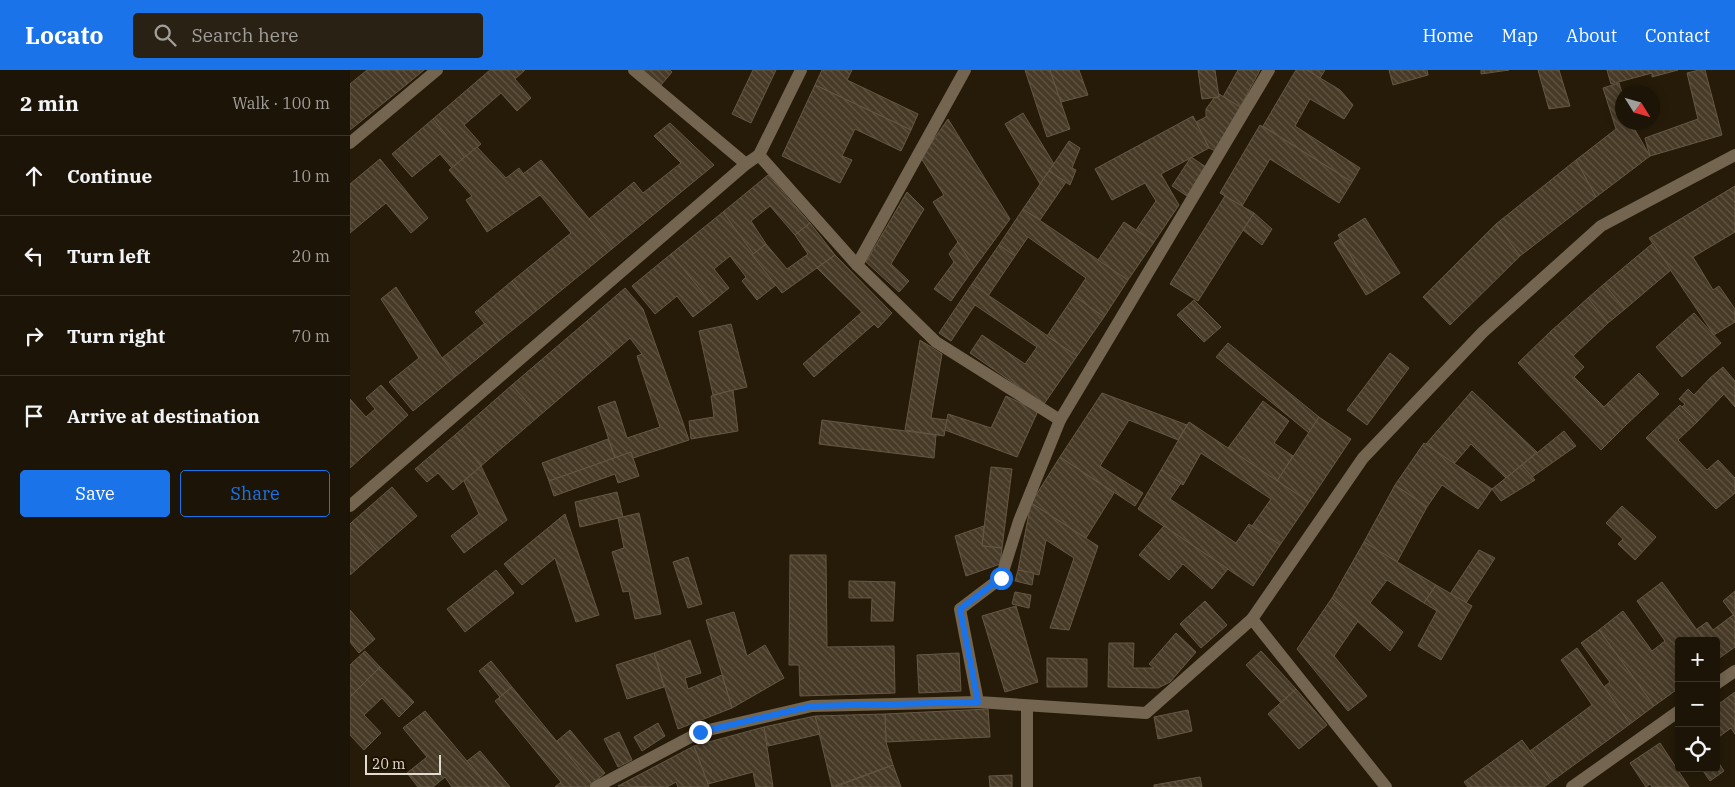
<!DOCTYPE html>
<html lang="en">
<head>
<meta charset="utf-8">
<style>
  body { margin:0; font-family:"IBM Plex Serif",serif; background:#292114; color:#f1f3f6 }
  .controls { position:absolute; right:15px; bottom:15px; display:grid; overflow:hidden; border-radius:5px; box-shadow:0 2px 12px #0003 }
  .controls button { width:45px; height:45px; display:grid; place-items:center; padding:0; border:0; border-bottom:1px solid #3a3328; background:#1c1406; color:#f1f3f6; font:25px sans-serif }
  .compass { position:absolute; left:1265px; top:15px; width:45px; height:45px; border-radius:50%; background:#1c1406; box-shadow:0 2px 12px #0003; rotate:127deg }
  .scale { position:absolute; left:15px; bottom:12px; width:76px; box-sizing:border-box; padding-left:5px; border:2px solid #e3dbd0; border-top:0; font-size:14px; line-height:18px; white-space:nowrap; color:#e3dbd0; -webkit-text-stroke:4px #1d1202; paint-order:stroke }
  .stop { position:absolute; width:15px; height:15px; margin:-11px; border:4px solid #1a73e8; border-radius:50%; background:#fff }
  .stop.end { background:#1a73e8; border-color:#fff; box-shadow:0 1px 5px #0008 }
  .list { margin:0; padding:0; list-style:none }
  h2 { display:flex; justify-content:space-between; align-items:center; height:65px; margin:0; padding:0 20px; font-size:21px }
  h2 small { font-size:16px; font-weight:400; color:#a09e9b }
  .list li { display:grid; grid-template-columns:32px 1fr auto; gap:15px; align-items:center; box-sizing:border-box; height:80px; padding:0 20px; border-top:1px solid #3a3328 }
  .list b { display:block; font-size:19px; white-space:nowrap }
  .list em { font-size:16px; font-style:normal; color:#a09e9b }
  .actions { display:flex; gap:10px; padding:15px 20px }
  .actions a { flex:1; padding:11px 0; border:1px solid #1a73e8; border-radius:5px; text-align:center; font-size:18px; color:#1a73e8 }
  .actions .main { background:#1a73e8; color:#fff }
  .icon { flex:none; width:28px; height:28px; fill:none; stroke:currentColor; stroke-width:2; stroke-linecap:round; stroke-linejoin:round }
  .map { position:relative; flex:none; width:1385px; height:717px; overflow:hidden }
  header { display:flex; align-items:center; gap:30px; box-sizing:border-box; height:70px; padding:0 25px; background:#1a73e8; color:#fff }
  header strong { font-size:24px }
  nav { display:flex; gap:28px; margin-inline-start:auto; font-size:18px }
  .search { width:350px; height:45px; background:#292114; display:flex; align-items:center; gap:12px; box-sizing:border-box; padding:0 18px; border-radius:5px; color:#a09e9b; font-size:19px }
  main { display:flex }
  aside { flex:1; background:#1c1406 }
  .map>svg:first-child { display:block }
  .building { fill:url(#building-back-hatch); stroke:#655844 }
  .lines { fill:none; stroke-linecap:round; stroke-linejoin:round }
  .minor { stroke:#736550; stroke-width:12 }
  .route { stroke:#1a73e8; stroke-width:6 }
</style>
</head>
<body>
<header>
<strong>Locato</strong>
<div class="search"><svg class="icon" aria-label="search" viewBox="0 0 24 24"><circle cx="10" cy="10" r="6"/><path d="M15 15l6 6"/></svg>Search here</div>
<nav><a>Home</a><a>Map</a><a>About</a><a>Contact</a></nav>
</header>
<main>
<aside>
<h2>2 min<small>Walk · 100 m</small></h2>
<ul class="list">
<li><svg class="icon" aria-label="ahead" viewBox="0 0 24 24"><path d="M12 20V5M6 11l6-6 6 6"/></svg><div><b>Continue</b></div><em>10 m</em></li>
<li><svg class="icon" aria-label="left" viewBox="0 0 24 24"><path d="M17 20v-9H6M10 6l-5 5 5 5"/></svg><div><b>Turn left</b></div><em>20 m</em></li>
<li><svg class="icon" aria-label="right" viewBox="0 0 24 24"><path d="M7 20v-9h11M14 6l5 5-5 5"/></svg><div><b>Turn right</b></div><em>70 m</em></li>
<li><svg class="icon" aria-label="arrive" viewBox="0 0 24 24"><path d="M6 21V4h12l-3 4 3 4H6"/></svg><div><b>Arrive at destination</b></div></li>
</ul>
<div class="actions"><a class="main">Save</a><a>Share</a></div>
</aside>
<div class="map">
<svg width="1385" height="717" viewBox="0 0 1385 717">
  <defs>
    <pattern id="building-back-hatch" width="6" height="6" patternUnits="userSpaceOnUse" patternTransform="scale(1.25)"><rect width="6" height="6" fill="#473a27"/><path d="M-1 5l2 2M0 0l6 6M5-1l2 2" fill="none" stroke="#615645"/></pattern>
  </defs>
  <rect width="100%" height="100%" fill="#261b08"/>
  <g class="building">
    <path d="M17,0H47L57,14L0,60V14Z"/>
    <path d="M47,0H74L57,14Z"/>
    <path d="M140,0H175L165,9L181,28L167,41L151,23L114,55L131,74L115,88L83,49Z"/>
    <path d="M292,0H320L322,2L311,15Z"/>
    <path d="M403,0H426L401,53L382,44Z"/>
    <path d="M472,0H502L497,10L568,44L561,60L465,15Z"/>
    <path d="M675,0H700L720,59L697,67Z"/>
    <path d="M700,0H729L738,25L711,32Z"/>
    <path d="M848,0H865L869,27L852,29Z"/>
    <path d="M888,0H910L890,37L873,27Z"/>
    <path d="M946,0H957L990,20L1003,35L994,49L960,29L945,56L1010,98L1002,112L913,56Z"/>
    <path d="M957,0H975L970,8Z"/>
    <path d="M1039,0H1077L1078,5L1043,15Z"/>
    <path d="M1131,0H1159L1131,4Z"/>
    <path d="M1188,0H1209L1220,36L1199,39Z"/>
    <path d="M1257,0H1328L1302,7V3L1261,14Z"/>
    <path d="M1349,0H1355L1372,65L1300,86L1295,68L1348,49L1337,3Z"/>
    <path d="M1269,13L1272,23V52H1282L1285,60L1300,86L1246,127L1226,90L1266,59L1253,18Z"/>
    <path d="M465,15L561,60L551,81L505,59L492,86L502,90L490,113L432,86Z"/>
    <path d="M869,24L890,37L865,81L859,78L846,52L856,47V39L864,28L869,27Z"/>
    <path d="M673,43L704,94L690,114L655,54Z"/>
    <path d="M843,46L859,78L811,104L829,135L804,172L786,160L806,131L795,113L762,130L745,99Z"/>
    <path d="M83,49L115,88L102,98L90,84L62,107L42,84Z"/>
    <path d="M598,49L660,149L624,198L583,132L594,125L571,88Z"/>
    <path d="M320,53L364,95L263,178L239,149L284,112L293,123L331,93L304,66Z"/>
    <path d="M910,55L1002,112L989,133L920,89L892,136L870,123Z"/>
    <path d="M719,71L730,78L722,98L726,100L720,115L699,101Z"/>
    <path d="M127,77L156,108L169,98L190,125L137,162L116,130L122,126L99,100Z"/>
    <path d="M841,87L856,97L837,126L822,116Z"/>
    <path d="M30,89L78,148L61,163L36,133L0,163V114Z"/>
    <path d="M191,90L263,178L186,241L162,211L221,163L173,104Z"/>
    <path d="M1226,90L1246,127L1170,186L1146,154Z"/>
    <path d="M699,101L716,112L690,150L673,139Z"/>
    <path d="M418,105L460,153L445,165L420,136L401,151L416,174L402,185L373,142Z"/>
    <path d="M1385,116V162L1343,187L1363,220L1369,216L1385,239V252L1364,265L1299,168Z"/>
    <path d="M557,122L574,139L541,194L559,211L549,222L516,192Z"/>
    <path d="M875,126L904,143L848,231L820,214Z"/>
    <path d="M673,139L778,210L754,247L724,226L736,208L678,167L665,186L649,175Z"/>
    <path d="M373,142L426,215L407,230L392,211L396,207L380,186L364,199L379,218L361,233L321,184Z"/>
    <path d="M904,143L922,159L912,175L893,160Z"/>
    <path d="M1015,148L1050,203L1023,221L988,165Z"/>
    <path d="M774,152L804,172L778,210L748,190Z"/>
    <path d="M460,153L485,185L432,223L402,185L416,174L437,199L458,184L445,165Z"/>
    <path d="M1146,154L1170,186L1100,255L1073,227Z"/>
    <path d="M990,169L1023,221L1016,225L984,173Z"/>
    <path d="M608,172L624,198L601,231L584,219L604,192L599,184Z"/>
    <path d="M1303,173L1321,200L1275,239L1254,214Z"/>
    <path d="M649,175L665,186L638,226L622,214Z"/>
    <path d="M321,184L361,233L343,247L327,226L305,244L282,216Z"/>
    <path d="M485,185L542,243L528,258L467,198Z"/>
    <path d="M162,211L186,241L149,271L125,242Z"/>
    <path d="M622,214L727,286L694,334L620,283L632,265L675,294L687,277L625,235L601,271L589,263Z"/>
    <path d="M1254,214L1275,239L1258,253L1238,228Z"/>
    <path d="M46,217L92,288L106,306L63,341L39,312L69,288L31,229Z"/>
    <path d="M275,218L293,239L339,370L283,388L281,382L265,388L248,337L265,331L277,368L310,357L287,286L292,284L280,268L264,282L237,251Z"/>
    <path d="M724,226L754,247L727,286L697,266Z"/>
    <path d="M1238,228L1258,253L1223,286L1200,262Z"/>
    <path d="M844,230L871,257L854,272L827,245Z"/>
    <path d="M512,242L524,254L464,307L453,294Z"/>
    <path d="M1344,243L1371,273L1332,307L1306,277Z"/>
    <path d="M237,251L264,282L189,346L162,315Z"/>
    <path d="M135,253L149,271L106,306L92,288Z"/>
    <path d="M381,254L397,317L363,325L349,261Z"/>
    <path d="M1200,262L1234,297L1224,307L1254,337L1258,333L1277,354L1251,380L1168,293Z"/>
    <path d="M570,270L592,284L581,348L597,350L594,366L555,360Z"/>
    <path d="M878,273L969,347L959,363L866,287Z"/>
    <path d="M1040,283L1059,298L1017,355L997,340Z"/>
    <path d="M1373,297L1385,311V337L1360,308Z"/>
    <path d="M1289,303L1309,324L1277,354L1258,333Z"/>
    <path d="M1360,308L1374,324L1347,352L1332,337L1335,334L1329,329L1338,319L1344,325Z"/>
    <path d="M31,315L58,345L0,398V329L16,347L25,339L16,328Z"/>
    <path d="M162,315L189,346L131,396L105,365Z"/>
    <path d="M383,320L388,361L341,369L339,351L364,347L361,326Z"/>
    <path d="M1122,321L1187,382L1156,408L1121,374L1104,394L1076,374Z"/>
    <path d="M752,323L837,355L828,370L779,350L750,396L793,423L785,436L710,387Z"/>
    <path d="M656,326L688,341L667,387L595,360L598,344L641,358Z"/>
    <path d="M913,331L939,351L924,373L943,386L927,411L878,378Z"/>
    <path d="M1330,335L1347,352L1328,370L1357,400L1368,390L1385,408V423L1366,439L1296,368Z"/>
    <path d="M969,347L1001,369L959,432L927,411Z"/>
    <path d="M472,350L586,365L584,388L469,374Z"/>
    <path d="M839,352L959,432L930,475L902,456L921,429L851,383L833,415L811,400Z"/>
    <path d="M1214,361L1226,376L1182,407L1172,395Z"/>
    <path d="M105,365L131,396L103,420L88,403L77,412L65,399Z"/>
    <path d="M258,369L265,388L199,411L192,393Z"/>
    <path d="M1074,373L1142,419L1128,439L1092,415L1077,437L1045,415Z"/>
    <path d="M281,382L289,406L268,413L265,404L204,426L199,411Z"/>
    <path d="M710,387L764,423L736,468L681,433Z"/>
    <path d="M1172,395L1185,410L1151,431L1142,419Z"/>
    <path d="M131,396L157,450L114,483L101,466L129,444L114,411Z"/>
    <path d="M641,397L662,399L652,478L632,476Z"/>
    <path d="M811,400L831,413L820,429L886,473L899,454L930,475L903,516L788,439Z"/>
    <path d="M1045,415L1077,437L1047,492L1014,472Z"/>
    <path d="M42,417L67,446L27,481L2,452Z"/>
    <path d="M267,422L273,447L230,457L225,432Z"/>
    <path d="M681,433L748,476L719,560L700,558L724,488L696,470L689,505L668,500Z"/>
    <path d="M1272,436L1306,467L1285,490L1268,474L1273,469L1256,453Z"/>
    <path d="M289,443L311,544L285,549L279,521L273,522L262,482L274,478L268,448Z"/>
    <path d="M215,444L249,545L226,552L205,488L172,515L154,494Z"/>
    <path d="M2,452L27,481L0,505V454Z"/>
    <path d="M634,456L632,476L652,478L650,494L616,506L605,466Z"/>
    <path d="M814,456L878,499L862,519L833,494L819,510L789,485Z"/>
    <path d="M1014,472L1086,515L1074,533L1037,510L1020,533L1053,562L1040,581L982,528Z"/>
    <path d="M1129,480L1145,488L1116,533L1100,524Z"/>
    <path d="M440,485H476L477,577L544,576L545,623L450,626L449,595H439Z"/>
    <path d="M338,487L352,534L338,538L323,492Z"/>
    <path d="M146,500L164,523L115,562L97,539Z"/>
    <path d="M668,500L684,503L682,515L665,511Z"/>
    <path d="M499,511L545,512L543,551H521L522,528H499Z"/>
    <path d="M1312,512L1355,571H1329V618L1304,636L1249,560L1273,541L1302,581L1315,571L1287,531Z"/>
    <path d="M1086,515L1122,536L1091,590L1068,576L1087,541L1074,533Z"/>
    <path d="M1385,521V547L1373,531Z"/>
    <path d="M665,522L681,525L679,538L662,534Z"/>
    <path d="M982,528L1008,551L984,586L1017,626L998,641L947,579Z"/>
    <path d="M855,531L877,555L851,578L830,554Z"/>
    <path d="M666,536L688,612L655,622L632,546Z"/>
    <path d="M0,540L25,569L9,583L0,572Z"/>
    <path d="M384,542L397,586L415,575L434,608L382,638L356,550Z"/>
    <path d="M1383,545L1385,547V577L1368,589L1366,586V571H1355L1347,559L1357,552L1363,560Z"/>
    <path d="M1249,560L1304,636L1280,654L1254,617L1260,612L1231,573Z"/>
    <path d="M826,563L846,582L820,612L808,618L758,617L759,573H784L783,598H804L799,594Z"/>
    <path d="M340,570L351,603L335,608L338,619L372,605L382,638L328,659L304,583Z"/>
    <path d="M1227,578L1280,654L1202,711L1180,681L1242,635L1211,590Z"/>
    <path d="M15,581L30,597L0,627V595Z"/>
    <path d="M911,581L946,619L931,633L896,595Z"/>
    <path d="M304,583L314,617L277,629L266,595Z"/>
    <path d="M609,583L611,621L569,623L567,585Z"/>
    <path d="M697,588L737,589V617H697Z"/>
    <path d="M141,591L162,617L150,627L129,601Z"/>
    <path d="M30,597L64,632L49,647L32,628L14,645L31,663L14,680L0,665V627Z"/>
    <path d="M162,617L242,714L238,717H205L211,712L145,631Z"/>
    <path d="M946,619L977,655L949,679L918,644Z"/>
    <path d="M1385,622V664L1381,658L1366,669V636Z"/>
    <path d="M638,639L640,667L536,672L535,644Z"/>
    <path d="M838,640L842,661L808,669L804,647Z"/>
    <path d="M75,641L117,691L139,717H102L95,707L83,717H68L57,703L77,687L53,658Z"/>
    <path d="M535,644L536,672L543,695L482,717L465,646Z"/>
    <path d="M465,646L470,664L418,676L414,657Z"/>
    <path d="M308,653L315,666L292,681L284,667Z"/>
    <path d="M414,657L423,717H406L403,702L358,714L344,676Z"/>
    <path d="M220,660L255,703L242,714L207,671Z"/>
    <path d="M269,662L282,690L268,697L254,669Z"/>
    <path d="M1172,670L1202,711L1194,717H1118L1114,712Z"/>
    <path d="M1310,673L1339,717H1302L1300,714L1296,717L1280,693Z"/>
    <path d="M344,676L359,717H328L326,712L317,717L268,716Z"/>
    <path d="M130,681L160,717H139L117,691Z"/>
    <path d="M1366,689L1374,701L1360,711L1351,698H1366Z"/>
    <path d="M543,695L551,717H485Z"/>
    <path d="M662,705V717H640L639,706Z"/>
    <path d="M850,707L852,717H804V715Z"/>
  </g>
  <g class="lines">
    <g class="minor">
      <path d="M284,0L396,94"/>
      <path d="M0,73L87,0"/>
      <path d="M409,85L507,195L586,272L710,350"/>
      <path d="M507,195L615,0"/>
      <path d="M0,436L396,94L409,85L451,0"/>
      <path d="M902,549L1036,717"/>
      <path d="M1366,614L1385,601"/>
      <path d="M628,632L610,539L651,508L669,451L710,350L919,0"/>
      <path d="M246,717L350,662L462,636L628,632L796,643L902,549L1013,388L1133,262L1251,156L1385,85"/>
      <path d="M677,717V636"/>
      <path d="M1222,717L1329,641"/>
    </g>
  </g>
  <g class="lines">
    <path class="route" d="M350,662L462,636L628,632L610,539L651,508"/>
  </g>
</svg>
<div class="controls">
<button>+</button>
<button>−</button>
<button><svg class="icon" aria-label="locate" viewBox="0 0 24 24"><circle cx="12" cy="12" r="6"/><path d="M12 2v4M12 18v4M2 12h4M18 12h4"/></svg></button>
</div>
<svg class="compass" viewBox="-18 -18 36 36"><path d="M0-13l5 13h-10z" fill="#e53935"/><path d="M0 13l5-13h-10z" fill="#a09e9b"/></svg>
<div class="scale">20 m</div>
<div class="stop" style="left:651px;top:508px"></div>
<div class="stop end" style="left:350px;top:662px"></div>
</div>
</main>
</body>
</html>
